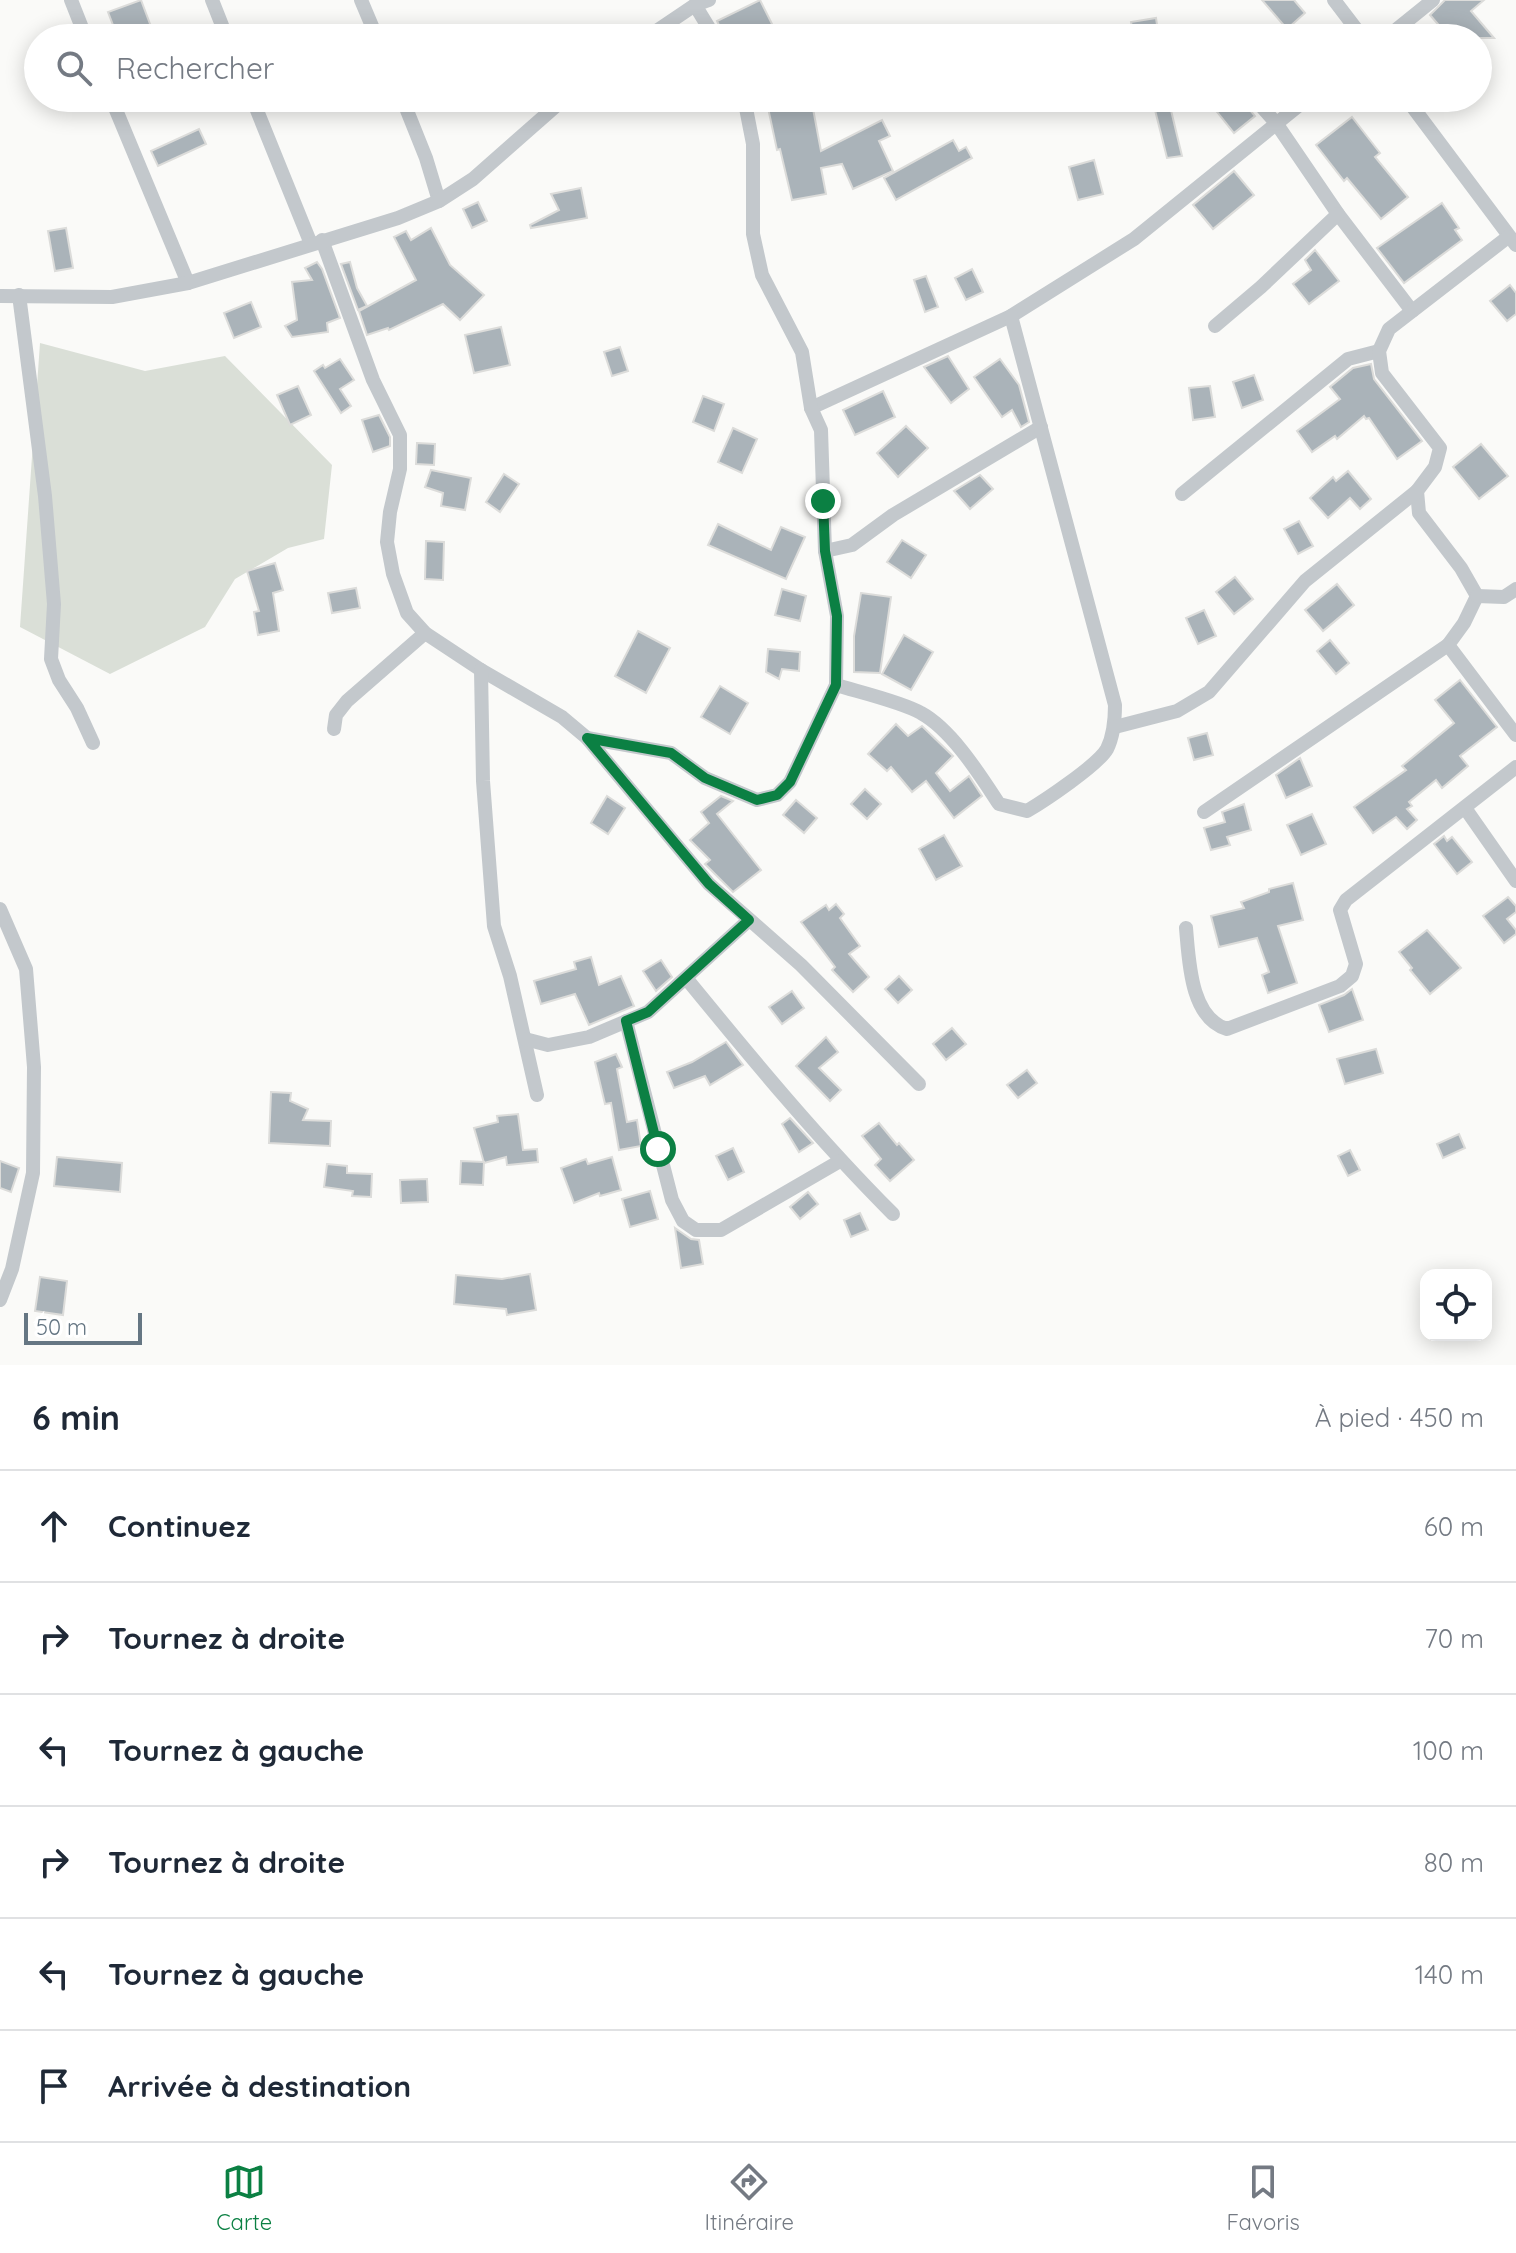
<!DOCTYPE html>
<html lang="fr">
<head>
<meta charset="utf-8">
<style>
  body { margin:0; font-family:Quicksand,sans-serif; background:#f2f2f3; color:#1f2937 }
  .controls { position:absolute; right:24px; bottom:24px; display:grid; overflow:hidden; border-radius:16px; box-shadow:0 4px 20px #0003 }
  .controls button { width:72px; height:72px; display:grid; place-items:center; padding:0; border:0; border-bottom:2px solid #e0e1e3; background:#fff; color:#1f2937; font:40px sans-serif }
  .scale { position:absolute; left:24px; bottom:20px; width:118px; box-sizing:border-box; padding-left:8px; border:4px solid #657683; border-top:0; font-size:22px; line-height:28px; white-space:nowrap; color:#657683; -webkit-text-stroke:6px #fff; paint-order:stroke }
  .stop { position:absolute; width:24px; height:24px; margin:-18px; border:6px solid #0b8043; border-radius:50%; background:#fff }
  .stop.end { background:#0b8043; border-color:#fff; box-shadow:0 2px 8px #0008 }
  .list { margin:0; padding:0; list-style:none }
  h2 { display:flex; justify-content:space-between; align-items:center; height:104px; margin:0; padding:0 32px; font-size:34px }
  h2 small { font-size:26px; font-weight:400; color:#747a83 }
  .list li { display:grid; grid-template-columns:52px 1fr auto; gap:24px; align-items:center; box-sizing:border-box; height:112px; padding:0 32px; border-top:2px solid #e0e1e3 }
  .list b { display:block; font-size:30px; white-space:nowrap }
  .list em { font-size:26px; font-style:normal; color:#747a83 }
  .icon { flex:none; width:44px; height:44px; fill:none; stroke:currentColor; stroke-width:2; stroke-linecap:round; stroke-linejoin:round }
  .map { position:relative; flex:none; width:1516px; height:1365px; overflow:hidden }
  .search { position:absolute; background:#fff; box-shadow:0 4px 20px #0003; left:24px; right:24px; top:24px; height:88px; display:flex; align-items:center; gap:20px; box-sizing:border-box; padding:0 28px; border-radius:44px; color:#747a83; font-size:30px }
  .sheet { height:776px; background:#fff }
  nav { display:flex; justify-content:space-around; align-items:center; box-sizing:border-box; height:112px; border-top:2px solid #e0e1e3; background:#fff; font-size:22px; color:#747a83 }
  nav a { display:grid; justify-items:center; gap:4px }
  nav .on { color:#0b8043 }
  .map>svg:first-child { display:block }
  .green { fill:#dadfd7 }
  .building { fill:#aab3b9; stroke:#dcdcda; stroke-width:2 }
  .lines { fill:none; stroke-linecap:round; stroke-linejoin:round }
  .street { stroke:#c3c8cc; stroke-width:14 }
  .route { stroke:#0b8043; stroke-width:10 }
</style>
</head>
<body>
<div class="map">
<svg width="1516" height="1365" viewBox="0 0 1516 1365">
  <rect width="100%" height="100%" fill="#fafaf8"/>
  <path class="green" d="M40,343L145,371L225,356L332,465L324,539L288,548L235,579L205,627L110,674L20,627Z"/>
  <g class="building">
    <path d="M141,0L153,32L136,38H118L108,12Z"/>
    <path d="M760,0L779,38H725L717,21Z"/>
    <path d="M1262,0H1294L1305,13L1287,29Z"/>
    <path d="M1445,0H1484L1471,11L1494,38H1450L1430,15Z"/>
    <path d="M1156,18L1159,38H1134L1131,22Z"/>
    <path d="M792,98H811L821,151L882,120L890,136L879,141L893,171L853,189L842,164L821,168L826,194L792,200L780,149L777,150L767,103Z"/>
    <path d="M1206,98H1240L1255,116L1234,133Z"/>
    <path d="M1170,106L1182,156L1167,158L1155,110Z"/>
    <path d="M1352,117L1380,153L1375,157L1408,197L1381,219L1347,178L1344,181L1316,145Z"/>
    <path d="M199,129L206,144L158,166L151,151Z"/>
    <path d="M953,140L959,151L966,147L972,158L896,200L884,178Z"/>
    <path d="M1094,160L1103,194L1078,200L1069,167Z"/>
    <path d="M1234,171L1254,195L1213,229L1193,205Z"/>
    <path d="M581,188L587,218L531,228L530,225L559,210L551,194Z"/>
    <path d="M478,202L487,221L472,228L463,209Z"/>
    <path d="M1442,203L1459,228L1455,230L1462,240L1404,283L1377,248Z"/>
    <path d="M66,228L73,268L55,271L48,231Z"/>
    <path d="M431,228L450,265L484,295L460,320L443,304L389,330L388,328L367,335L359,311L416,280L394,237L406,231L411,240Z"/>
    <path d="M1315,250L1339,281L1309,304L1293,284L1311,270L1305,260Z"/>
    <path d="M317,262L322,269L340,318L327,323L328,332L292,337L285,326L297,320L292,282L312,280L305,268Z"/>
    <path d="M350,262L357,288L367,306L358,310L341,264Z"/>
    <path d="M972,269L983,292L966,300L955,278Z"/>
    <path d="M926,276L938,307L925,312L914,280Z"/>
    <path d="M1510,285L1516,293V314L1507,321L1490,301Z"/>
    <path d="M251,302L261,327L234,338L224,313Z"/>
    <path d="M501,327L510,365L474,373L465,335Z"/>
    <path d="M620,347L628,371L612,376L604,352Z"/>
    <path d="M948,356L969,389L951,403L924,367Z"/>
    <path d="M340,359L354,380L340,389L351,406L341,413L314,371L323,365L325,368Z"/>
    <path d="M1000,359L1019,385L1029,422L1021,427L1012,410L1002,417L974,377Z"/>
    <path d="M1371,364L1374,379L1422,441L1397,459L1369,418L1366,419L1364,416L1337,439L1335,436L1312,452L1297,431L1340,399L1330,387L1353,368Z"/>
    <path d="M1254,375L1263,400L1242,408L1233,382Z"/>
    <path d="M298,386L311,415L290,425L277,395Z"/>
    <path d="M1210,386L1215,417L1193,420L1189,388Z"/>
    <path d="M883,391L895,417L855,435L843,410Z"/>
    <path d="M703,396L724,404L714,431L693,422Z"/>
    <path d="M379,415L390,437V446L373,452L362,420Z"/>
    <path d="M906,426L928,448L898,477L877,453Z"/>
    <path d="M733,428L757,439L742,473L718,462Z"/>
    <path d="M417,443L435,444L434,465L416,464Z"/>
    <path d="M1481,444L1508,476L1479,499L1453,467Z"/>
    <path d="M431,470L471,478L465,510L441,506L443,493L425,487Z"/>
    <path d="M1348,471L1371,499L1360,509L1350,498L1328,518L1310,498L1333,477L1336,481Z"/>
    <path d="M504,474L519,484L500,512L486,502Z"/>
    <path d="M980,475L993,489L970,509L954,491Z"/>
    <path d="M1299,521L1313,546L1298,554L1284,529Z"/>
    <path d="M718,524L771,550L781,527L805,537L786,579L708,545Z"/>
    <path d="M902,540L926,555L911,578L887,562Z"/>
    <path d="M426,541L444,542L443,580L425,579Z"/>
    <path d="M275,563L283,590L273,593L279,631L258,635L254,612L259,611L247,571Z"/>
    <path d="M1235,577L1253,599L1234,614L1216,592Z"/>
    <path d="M1337,584L1354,605L1323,631L1305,610Z"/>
    <path d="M356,588L360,608L332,613L328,593Z"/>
    <path d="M782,589L806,596L800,621L775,615Z"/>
    <path d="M861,593L891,597L880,673L854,672V636Z"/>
    <path d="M1204,610L1216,636L1198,644L1186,618Z"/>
    <path d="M638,631L670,648L646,693L615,676Z"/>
    <path d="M904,635L933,652L911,690L882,674Z"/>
    <path d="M1330,640L1349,663L1336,674L1317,651Z"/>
    <path d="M768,649L800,652L799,671L782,669L779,679L766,672Z"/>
    <path d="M1460,680L1497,727L1460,756L1468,766L1442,788L1436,780L1409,802L1412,806L1407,809L1417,820L1407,829L1396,817L1373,833L1354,807L1406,770L1402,766L1454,723L1435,700Z"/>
    <path d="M720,686L748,703L730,734L701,717Z"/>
    <path d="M896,724L908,736L922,726L953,756L936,773L950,791L969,776L982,796L954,818L926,781L912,792L891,767L887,771L868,754Z"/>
    <path d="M1207,733L1213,755L1194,760L1188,738Z"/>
    <path d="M1300,758L1312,786L1286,798L1276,775Z"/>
    <path d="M865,789L881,804L867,819L851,804Z"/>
    <path d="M607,796L625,808L608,834L591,823Z"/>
    <path d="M721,796L733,801L717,814L761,870L733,892L705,864L710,860L690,840L709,823L701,812Z"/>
    <path d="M796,800L817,818L804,833L783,815Z"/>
    <path d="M1244,804L1251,830L1227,837L1230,845L1211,850L1204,828L1225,822L1222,812Z"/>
    <path d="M1312,814L1326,844L1301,855L1287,825Z"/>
    <path d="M944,835L962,866L936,880L919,849Z"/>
    <path d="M1444,836L1447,841L1452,837L1472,862L1457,874L1434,844Z"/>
    <path d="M1293,883L1303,920L1278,926L1297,983L1268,993L1262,975L1269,972L1257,938L1219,947L1211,916L1244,908L1241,902L1269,892V889Z"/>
    <path d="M1508,897L1516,906V912L1507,919L1516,930V934L1504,943L1483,916Z"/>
    <path d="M836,904L844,914L840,918L860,946L849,954L869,977L853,992L832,970L835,967L801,922L826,905L829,910Z"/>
    <path d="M1427,930L1461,968L1430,994L1410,970L1412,968L1399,952Z"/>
    <path d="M591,957L599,985L621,976L634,1006L589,1025L575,994L541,1004L534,981L576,969L574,962Z"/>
    <path d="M661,960L672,977L656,991L643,971Z"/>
    <path d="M899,976L912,990L898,1003L885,989Z"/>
    <path d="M1352,989L1363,1020L1329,1032L1319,1005L1344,995Z"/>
    <path d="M792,991L804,1008L782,1024L769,1007Z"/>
    <path d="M952,1028L966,1044L946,1060L933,1044Z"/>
    <path d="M826,1037L838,1052L819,1068L841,1090L830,1101L796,1066Z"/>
    <path d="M726,1042L743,1065L710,1085L705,1076L674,1088L667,1072L692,1062Z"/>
    <path d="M1376,1049L1383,1073L1345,1084L1337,1059Z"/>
    <path d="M616,1054L622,1067L617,1069L627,1122L637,1120L641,1146L619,1150L611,1103L605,1104L595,1062Z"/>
    <path d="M1027,1070L1037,1083L1018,1098L1007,1085Z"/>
    <path d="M271,1092L291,1093L290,1101L308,1109L303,1120L331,1121L330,1146L269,1143Z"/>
    <path d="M518,1114L523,1150L537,1149L538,1162L507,1165L506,1157L484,1163L474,1128L498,1122L497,1116Z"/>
    <path d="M790,1118L813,1143L799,1152L782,1124Z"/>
    <path d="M879,1123L897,1145L899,1143L914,1160L890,1181L875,1165L881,1159L862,1136Z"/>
    <path d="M1459,1134L1465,1148L1443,1158L1437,1144Z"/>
    <path d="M733,1148L744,1172L728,1180L716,1156Z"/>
    <path d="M1350,1150L1360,1170L1348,1176L1338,1156Z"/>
    <path d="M57,1157L122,1163L120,1192L54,1186Z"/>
    <path d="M612,1157L621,1190L600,1196L599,1193L574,1203L561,1168L586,1159L588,1164Z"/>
    <path d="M0,1161L19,1168L11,1192L0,1188Z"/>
    <path d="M461,1161L484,1162L483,1185L460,1184Z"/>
    <path d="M327,1164L347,1166V1173L372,1174L371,1197L352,1196L353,1191L324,1187Z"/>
    <path d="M427,1179L428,1202L401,1203L400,1180Z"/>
    <path d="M650,1191L658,1219L630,1227L622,1199Z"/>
    <path d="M808,1192L818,1204L800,1219L790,1207Z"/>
    <path d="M860,1213L868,1230L851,1237L844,1220Z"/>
    <path d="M675,1228L691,1239L699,1240L703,1264L681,1268Z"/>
    <path d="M530,1274L536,1310L507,1315L506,1309L454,1304L456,1275L502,1279Z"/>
    <path d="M40,1277L67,1281L63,1315L35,1311Z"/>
  </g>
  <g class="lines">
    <g class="street">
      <path d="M71,0L86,38"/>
      <path d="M212,0L227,38"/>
      <path d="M361,0L377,38"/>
      <path d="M1334,0L1363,38"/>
      <path d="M695,5L715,38"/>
      <path d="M646,38L695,5L709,0"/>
      <path d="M1386,38L1433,0"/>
      <path d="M111,98L188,283"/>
      <path d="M252,98L311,244"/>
      <path d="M402,98L426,158L439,201"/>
      <path d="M1254,98L1276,123L1338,214L1412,311"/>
      <path d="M1406,98L1516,245"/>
      <path d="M322,240L373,380L400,435V469L390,512L387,542L393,574L407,613L425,633L481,670L562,717L587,738L709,884L801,965L919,1084"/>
      <path d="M19,295L45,496L54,604L51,659L59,680L77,708L93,743"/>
      <path d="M0,296L112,297L188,283L398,218L439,201L473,179L565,98"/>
      <path d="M1215,326L1261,287L1338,214"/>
      <path d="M811,408L1011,316L1134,239L1308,98"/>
      <path d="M1182,494L1348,359L1379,351"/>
      <path d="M825,551L852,545L893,515L1041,427"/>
      <path d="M1477,596L1461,568L1419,513L1417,491L1435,467L1440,448L1382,373L1379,351L1389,329L1508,237"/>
      <path d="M1477,596L1464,623L1448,645L1516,735"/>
      <path d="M1477,596L1504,597L1516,589"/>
      <path d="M481,670L483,781L494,926L510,976L537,1095"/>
      <path d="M836,685C859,692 902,702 921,713C952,730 980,775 999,804L1027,811C1044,801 1098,765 1107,749C1114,735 1115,720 1115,705L1011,316"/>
      <path d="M1115,727L1177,711L1209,692L1305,581L1417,491"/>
      <path d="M334,729L336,715L347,701L425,633"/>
      <path d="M587,738L671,753L705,778L757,800L777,795L790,782L836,685L837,616L825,551L821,430L811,408L802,352L762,275L753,234V144L744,98"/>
      <path d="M1465,808L1516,881"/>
      <path d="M1204,812L1448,645"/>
      <path d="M0,909L26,969L34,1067L33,1173L12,1269L0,1300"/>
      <path d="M1186,928C1189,960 1190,1018 1227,1029L1340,986L1352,976L1356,964L1340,910L1346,900L1516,767"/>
      <path d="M686,978C753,1060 819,1140 893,1214"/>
      <path d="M626,1021L672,1200L683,1221L696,1230H721L840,1161"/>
      <path d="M525,1039L548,1045L589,1037L648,1012L749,920"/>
    </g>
  </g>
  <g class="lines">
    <path class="route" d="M658,1149L626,1021L648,1012L749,920L709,884L587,738L671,753L705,778L757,800L777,795L790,782L836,685L837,616L825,551L823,501"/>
  </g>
</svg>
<div class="controls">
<button><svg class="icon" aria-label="locate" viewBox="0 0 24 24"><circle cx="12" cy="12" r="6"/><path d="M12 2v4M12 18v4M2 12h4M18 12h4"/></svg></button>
</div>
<div class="scale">50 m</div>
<div class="stop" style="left:658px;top:1149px"></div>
<div class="stop end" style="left:823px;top:501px"></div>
<div class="search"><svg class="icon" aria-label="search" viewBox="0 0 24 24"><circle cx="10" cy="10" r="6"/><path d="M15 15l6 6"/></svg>Rechercher</div>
</div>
<section class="sheet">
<h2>6 min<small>À pied · 450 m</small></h2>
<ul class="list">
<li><svg class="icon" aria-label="ahead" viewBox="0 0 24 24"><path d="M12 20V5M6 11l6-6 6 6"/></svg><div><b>Continuez</b></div><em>60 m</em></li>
<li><svg class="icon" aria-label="right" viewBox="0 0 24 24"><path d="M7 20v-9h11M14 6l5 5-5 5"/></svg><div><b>Tournez à droite</b></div><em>70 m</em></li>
<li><svg class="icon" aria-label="left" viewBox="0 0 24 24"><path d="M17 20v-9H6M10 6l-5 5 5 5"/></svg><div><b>Tournez à gauche</b></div><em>100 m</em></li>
<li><svg class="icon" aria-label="right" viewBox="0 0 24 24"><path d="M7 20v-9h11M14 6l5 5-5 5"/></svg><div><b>Tournez à droite</b></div><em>80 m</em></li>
<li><svg class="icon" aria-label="left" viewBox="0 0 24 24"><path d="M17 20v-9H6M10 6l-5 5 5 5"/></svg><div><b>Tournez à gauche</b></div><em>140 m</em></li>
<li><svg class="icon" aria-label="arrive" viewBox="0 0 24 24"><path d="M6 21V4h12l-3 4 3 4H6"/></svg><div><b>Arrivée à destination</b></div></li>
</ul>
</section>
<nav>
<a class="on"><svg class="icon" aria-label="map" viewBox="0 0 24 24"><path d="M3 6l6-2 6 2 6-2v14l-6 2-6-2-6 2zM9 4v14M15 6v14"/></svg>Carte</a>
<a><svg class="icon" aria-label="directions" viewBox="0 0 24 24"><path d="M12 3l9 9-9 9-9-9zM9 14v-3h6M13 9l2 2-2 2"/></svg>Itinéraire</a>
<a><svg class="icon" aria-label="saved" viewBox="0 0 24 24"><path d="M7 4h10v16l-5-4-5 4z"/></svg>Favoris</a>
</nav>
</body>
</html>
